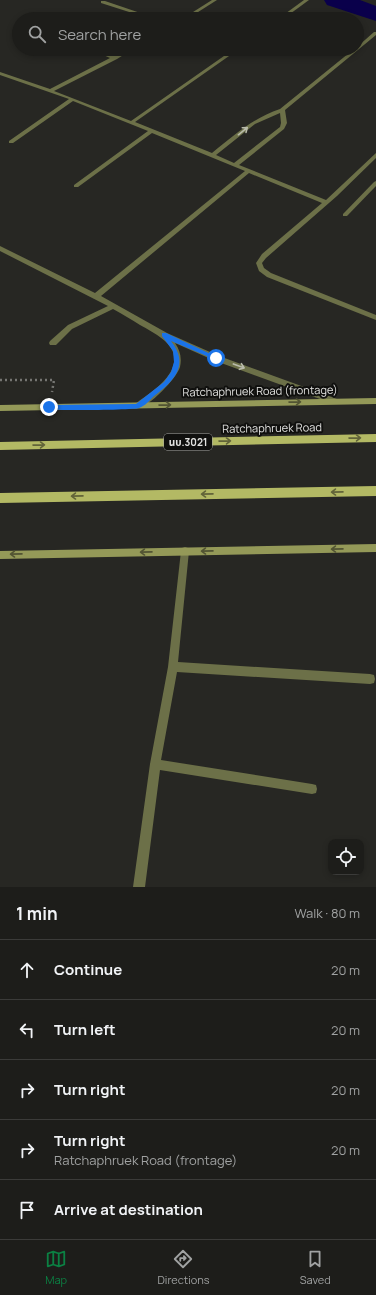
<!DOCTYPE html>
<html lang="en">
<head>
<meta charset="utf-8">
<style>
  body { margin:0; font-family:Manrope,"Noto Sans Thai",sans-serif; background:#252623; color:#f1f3f6 }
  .controls { position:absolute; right:12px; bottom:12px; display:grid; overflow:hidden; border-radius:8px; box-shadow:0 2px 6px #0003 }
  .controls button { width:36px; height:36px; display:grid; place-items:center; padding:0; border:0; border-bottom:1px solid #3b3b39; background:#1d1d1a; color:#f1f3f6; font:20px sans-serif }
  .stop { position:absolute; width:12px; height:12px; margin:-9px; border:3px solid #1a73e8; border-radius:50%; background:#fff }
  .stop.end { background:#1a73e8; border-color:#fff; box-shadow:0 1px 4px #0008 }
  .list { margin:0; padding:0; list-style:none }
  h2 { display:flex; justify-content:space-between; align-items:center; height:52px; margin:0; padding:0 16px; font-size:17px }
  h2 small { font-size:13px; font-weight:400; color:#a0a2a2 }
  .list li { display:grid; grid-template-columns:26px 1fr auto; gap:12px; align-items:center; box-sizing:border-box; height:60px; padding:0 16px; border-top:1px solid #3b3b39 }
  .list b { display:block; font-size:15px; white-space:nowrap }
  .list p { margin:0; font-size:13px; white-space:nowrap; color:#a0a2a2 }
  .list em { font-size:13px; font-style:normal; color:#a0a2a2 }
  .icon { flex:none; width:22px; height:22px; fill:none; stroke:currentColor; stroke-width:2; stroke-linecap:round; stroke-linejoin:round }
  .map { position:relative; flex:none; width:376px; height:887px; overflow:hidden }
  .search { position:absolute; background:#1d1d1a; box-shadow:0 2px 6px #0003; left:12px; right:12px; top:12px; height:44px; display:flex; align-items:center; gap:10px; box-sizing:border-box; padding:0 14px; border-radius:22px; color:#a0a2a2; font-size:15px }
  .sheet { height:352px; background:#1d1d1a }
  nav { display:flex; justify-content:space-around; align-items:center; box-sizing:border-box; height:56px; border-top:1px solid #3b3b39; background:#1d1d1a; font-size:11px; color:#a0a2a2 }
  nav a { display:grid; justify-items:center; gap:2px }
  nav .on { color:#0b8043 }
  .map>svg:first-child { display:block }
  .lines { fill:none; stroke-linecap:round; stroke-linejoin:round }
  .river { fill:#0a004b; fill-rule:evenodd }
  .path { stroke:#757572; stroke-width:2.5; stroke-dasharray:2 3; stroke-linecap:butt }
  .service { fill:#6c7048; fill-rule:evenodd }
  .minor { fill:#6c7048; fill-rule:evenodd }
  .secondary { fill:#949958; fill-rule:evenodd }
  .primary { fill:#b3b964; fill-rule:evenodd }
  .oneway { stroke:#b9bbab }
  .oneway2 { stroke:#525433 }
  .oneway3 { stroke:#626439 }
  .route { fill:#1a73e8 }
  .labels { text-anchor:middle; stroke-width:4; stroke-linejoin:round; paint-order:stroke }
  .shield { fill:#10100e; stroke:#a4a4a2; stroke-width:1 }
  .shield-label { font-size:10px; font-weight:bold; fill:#e3e3e1 }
  .street-label { font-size:11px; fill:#e3e3e1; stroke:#10100e }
</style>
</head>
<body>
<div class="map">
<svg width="376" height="887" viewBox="0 0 376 887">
  <rect width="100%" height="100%" fill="#272723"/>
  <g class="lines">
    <path class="river" d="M324,0H360L376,6V21L327,5Z"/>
    <path class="path" d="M0,380H54L52,392"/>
    <path class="service" d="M185,547L188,548L189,551L178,662L370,674L374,675L375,679L374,683L370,684L177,672L161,760L312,784L316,785L317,789L316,793L312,794L160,770L145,887H133L150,764L168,667L181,551L182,548Z"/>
    <g class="minor">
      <path d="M212,0H217L187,19H182Z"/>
      <path d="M304,0H309L283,19H278Z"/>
      <path d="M101,1H105L158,19H151L101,3Z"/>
      <path d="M374,32H376V35L285,110L287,123L284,129L239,165L326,200L376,153V158L337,196L266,258L262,263L264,268L271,273L376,315V320L267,277L259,271L256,263L262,254L322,203L249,173L101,296L167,333L219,356L337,399L338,401L337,403H331L213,360L175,343C180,350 182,358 180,367C177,378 146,411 135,408L134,406L135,404C147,395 162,386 170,373C185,348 158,335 140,325C131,319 122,314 113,309L72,329L56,345H50L49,343L50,341L68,325L108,306L0,251V246L95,293L245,171L152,133L78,187H74V185L148,131L73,101L13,143H9V141L69,99L0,75V72L50,89L110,58L90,49H96L114,56L127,49H133L117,59L54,91L131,121L234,49H239L135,122L212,153C233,136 253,118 280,109L354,49H357V47ZM280,113L281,123L280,127L234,163L216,155L255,124Z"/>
      <path d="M376,181V186L347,216H343V214L374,182Z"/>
    </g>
    <g class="secondary">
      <path d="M376,398V404L0,411V405Z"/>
      <path d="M376,544V552L0,559V551Z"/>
    </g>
    <g class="primary">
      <path d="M376,434V442L0,450V442Z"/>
      <path d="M376,486V496L0,503V493Z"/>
    </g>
  </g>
  <defs><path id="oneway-shaft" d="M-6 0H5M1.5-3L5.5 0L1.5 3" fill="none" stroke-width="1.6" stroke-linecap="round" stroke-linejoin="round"/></defs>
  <g class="oneway">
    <use href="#oneway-shaft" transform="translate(243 131) rotate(-39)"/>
    <use href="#oneway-shaft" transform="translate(239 366) rotate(20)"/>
  </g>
  <g class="oneway2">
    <use href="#oneway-shaft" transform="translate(295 402) rotate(-1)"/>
    <use href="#oneway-shaft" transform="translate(165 405) rotate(-1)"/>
    <use href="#oneway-shaft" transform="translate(337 549) rotate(179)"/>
    <use href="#oneway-shaft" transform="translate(207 551) rotate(179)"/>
    <use href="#oneway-shaft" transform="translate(146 552) rotate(179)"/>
    <use href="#oneway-shaft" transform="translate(16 554) rotate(179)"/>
  </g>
  <g class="oneway3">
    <use href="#oneway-shaft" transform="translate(355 438) rotate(-1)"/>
    <use href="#oneway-shaft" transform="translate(225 441) rotate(-1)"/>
    <use href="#oneway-shaft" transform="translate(39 445) rotate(-1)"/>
    <use href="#oneway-shaft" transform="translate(337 492) rotate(179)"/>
    <use href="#oneway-shaft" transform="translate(207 494) rotate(179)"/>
    <use href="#oneway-shaft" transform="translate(77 496) rotate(179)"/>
  </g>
  <path class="route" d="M162,333H166L219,358L218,359H214L171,341C190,365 174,381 154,396C150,400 145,406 139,408C135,410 53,411 47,409V406L49,405L136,404L164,382L171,372L174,362L173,351L162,336Z"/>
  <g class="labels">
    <rect class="shield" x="164" y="434" width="48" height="16" rx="3"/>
    <g class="shield-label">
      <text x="188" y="446">นบ.3021</text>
    </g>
    <g class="street-label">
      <text transform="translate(260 391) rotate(-1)" y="4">Ratchaphruek Road (frontage)</text>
      <text transform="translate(272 428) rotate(-1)" y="4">Ratchaphruek Road</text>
    </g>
  </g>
</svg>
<div class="controls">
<button><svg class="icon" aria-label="locate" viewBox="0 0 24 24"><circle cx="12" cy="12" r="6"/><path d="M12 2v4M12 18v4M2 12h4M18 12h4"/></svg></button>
</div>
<div class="stop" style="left:216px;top:358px"></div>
<div class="stop end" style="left:49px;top:407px"></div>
<div class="search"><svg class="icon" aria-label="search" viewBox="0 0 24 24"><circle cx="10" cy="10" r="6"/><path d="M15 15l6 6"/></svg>Search here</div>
</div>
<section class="sheet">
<h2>1 min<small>Walk · 80 m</small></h2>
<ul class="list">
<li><svg class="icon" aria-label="ahead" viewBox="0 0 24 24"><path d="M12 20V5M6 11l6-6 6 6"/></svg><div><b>Continue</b></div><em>20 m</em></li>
<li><svg class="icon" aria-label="left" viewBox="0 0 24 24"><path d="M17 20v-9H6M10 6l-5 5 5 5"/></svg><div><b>Turn left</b></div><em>20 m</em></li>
<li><svg class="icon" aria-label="right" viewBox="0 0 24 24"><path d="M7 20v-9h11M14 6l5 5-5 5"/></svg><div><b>Turn right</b></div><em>20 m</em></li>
<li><svg class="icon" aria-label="right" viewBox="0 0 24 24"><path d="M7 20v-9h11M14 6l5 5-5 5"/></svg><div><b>Turn right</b><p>Ratchaphruek Road (frontage)</p></div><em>20 m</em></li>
<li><svg class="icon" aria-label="arrive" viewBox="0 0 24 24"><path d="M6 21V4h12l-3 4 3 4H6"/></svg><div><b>Arrive at destination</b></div></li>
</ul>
</section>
<nav>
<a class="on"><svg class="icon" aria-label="map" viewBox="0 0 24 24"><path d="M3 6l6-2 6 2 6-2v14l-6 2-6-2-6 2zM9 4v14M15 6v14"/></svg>Map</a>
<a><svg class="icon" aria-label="directions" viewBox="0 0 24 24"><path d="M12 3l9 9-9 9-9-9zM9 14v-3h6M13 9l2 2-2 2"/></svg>Directions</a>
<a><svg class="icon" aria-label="saved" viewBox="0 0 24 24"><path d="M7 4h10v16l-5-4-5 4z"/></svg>Saved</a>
</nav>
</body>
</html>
